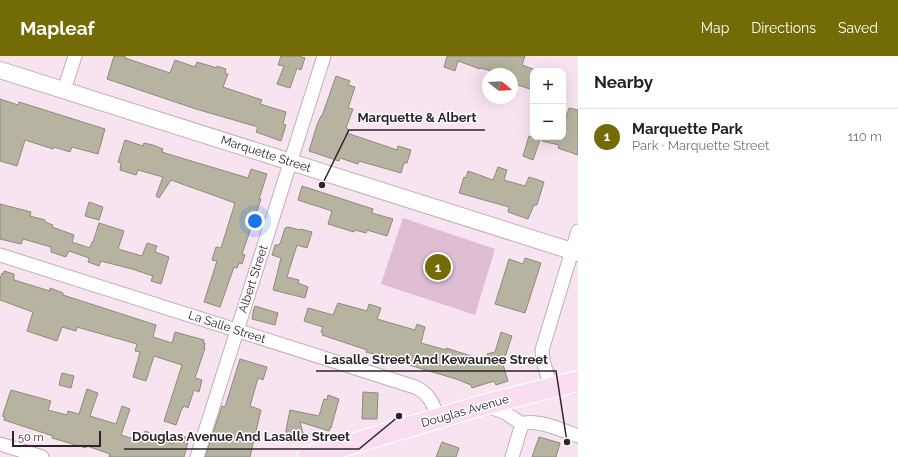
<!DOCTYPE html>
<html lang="en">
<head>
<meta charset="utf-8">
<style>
  body { margin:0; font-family:Raleway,sans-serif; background:#f2f2f2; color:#222 }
  .controls { position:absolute; right:12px; top:12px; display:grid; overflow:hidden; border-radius:8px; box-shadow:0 4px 16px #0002 }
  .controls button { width:36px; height:36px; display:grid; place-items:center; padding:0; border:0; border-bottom:1px solid #e0e0e0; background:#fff; color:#222; font:20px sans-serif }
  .compass { position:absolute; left:482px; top:12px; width:36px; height:36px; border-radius:50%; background:#fff; box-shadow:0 4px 16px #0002; rotate:108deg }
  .scale { position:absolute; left:12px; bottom:10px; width:89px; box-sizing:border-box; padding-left:4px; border:2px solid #2d252a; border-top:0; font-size:11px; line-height:14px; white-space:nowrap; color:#2d252a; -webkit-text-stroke:3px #fff; paint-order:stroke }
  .you { position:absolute; left:255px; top:165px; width:14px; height:14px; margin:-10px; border:3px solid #fff; border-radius:50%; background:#1a73e8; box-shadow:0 0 0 6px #1a73e833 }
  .badge { display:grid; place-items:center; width:26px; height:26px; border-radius:50%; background:#736b05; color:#fff; font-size:13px; font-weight:700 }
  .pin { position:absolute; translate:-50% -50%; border:2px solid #fff; box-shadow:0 1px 4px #0006 }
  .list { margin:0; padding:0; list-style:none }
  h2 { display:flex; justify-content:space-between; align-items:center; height:52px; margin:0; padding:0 16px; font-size:17px }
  h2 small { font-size:13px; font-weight:400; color:#767676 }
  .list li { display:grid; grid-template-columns:26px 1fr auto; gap:12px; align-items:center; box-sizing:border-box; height:56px; padding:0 16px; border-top:1px solid #e0e0e0 }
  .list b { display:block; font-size:15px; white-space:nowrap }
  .list p { margin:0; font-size:13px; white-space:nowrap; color:#767676 }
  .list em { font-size:13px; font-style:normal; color:#767676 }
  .map { position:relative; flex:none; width:578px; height:401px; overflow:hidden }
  header { display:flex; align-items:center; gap:24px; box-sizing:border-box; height:56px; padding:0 20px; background:#736b05; color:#fff }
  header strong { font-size:19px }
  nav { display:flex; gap:22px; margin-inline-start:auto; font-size:14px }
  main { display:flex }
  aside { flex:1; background:#fff }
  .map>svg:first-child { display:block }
  .green { fill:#dfbdd3 }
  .building { fill:#b6b4a0; stroke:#8d8c78 }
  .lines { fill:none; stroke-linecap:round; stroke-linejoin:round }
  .minor-casing { stroke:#c2aebb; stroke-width:15 }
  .tertiary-casing { stroke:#c2aebb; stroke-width:18 }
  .primary-casing { stroke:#fff; stroke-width:22 }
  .minor { stroke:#fff; stroke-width:13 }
  .tertiary { stroke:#fff; stroke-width:16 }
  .primary { stroke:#f8deef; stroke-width:20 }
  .labels { text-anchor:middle; stroke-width:3; stroke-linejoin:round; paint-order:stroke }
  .street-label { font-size:12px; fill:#2d252a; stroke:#fff }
  .leader { fill:none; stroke:#2d252a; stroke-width:1.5 }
  .callout-dot { fill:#2d252a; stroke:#fff; stroke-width:1.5 }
  .callout-label { font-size:13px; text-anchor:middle; font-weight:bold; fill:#2d252a; stroke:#fff; stroke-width:3; stroke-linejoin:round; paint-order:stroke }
</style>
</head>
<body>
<header>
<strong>Mapleaf</strong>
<nav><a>Map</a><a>Directions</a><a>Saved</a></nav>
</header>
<main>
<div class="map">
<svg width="578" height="401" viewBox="0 0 578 401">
  <rect width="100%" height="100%" fill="#f8e3f0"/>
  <path class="green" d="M403,162L495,193L475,259L381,228Z"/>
  <g class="building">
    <path d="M114,0H125V2L170,17L175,4L195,11L197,6L217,12V10L226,13L225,17L228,18L223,31L262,44L260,48L286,56L283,68L286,69L281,85L256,76L258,71L196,53L107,23Z"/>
    <path d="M281,0H299L305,2L301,14L297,12L290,32L277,28L284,10L278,9Z"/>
    <path d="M447,0H525L522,9L533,13V34L512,27V18H501L481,12L480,13L458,5L455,15L444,11Z"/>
    <path d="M336,20L350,25L348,29L355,31L348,52L353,53L346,72L348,73L347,77L397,94L398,90L411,94L407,107H404L401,117L359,105L358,108L340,102L339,105L309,95L317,69L321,60H322Z"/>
    <path d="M0,43L18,49L19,46L105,73L98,98L72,91L70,96L54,91L53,93L25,84L17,110L0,105Z"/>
    <path d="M569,52L578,54V99L558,92L559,89L542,85V81H563V71Z"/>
    <path d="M529,80L540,84L533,104L523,100Z"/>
    <path d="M125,84L143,90L144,87L153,89L163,93L162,96L168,98L248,122L251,113L267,118L259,143H261L242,198L245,199L242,208L239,207L237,212L234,211L220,251L204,246L217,205L212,204L216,191L221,192L235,147L171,124L159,142L156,140L163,121L138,114L136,119L120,114L121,107L118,106Z"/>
    <path d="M498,111L507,114L504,124L525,130L529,121L544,126L537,149H534L528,163L508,156L509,151L459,137L464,121L466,122L468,115L493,124Z"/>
    <path d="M302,130L373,153L372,157L393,163L387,180L367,174L366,177L355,174L354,176L328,168L332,155L298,144Z"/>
    <path d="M89,146L103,151L99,164L85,160Z"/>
    <path d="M0,148L31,156L30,160L45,164V166L53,169L52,171L74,179L72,186L90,192L92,186H93L99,167L124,175L118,193L142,200L147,187L157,190L155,196L169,201L161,228L151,225L153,220L132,213L101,205L99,210L88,206L89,202L69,195L66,201L51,196V191L23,183L21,188L0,183Z"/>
    <path d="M288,171L300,174V173L312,176L307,192L297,189L287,221L299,224L298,227L308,231L305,242L273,234L281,202L272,199L275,189H278L279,188H280L285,172Z"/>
    <path d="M525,202L541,207L525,257L495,248L509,203L523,208Z"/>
    <path d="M4,215L14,218V224L50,235V232L63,237V239L156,269L153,281L172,287L175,276L204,284L203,287H205L204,292H205L195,322L202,324L199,336L194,334L188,352L184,350L183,352H182L176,369L164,365L182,309L154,300L146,325L133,321L140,296L135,295L137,288L77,271L76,275L62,271L57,285L27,275L33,256L0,244V223L2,217L4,218Z"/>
    <path d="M338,247L367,255L369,248L381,252L377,263L415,274L417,268L425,271L421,287L446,294V292L490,306L487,298L495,296L501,276L512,280L505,301L501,302L508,325L496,329L494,325L472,332L471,329L456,323L409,309L410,307L381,298V300L366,296L367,294L322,279L323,277L321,276L323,271L304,265L308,252L333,259Z"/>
    <path d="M255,250L278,257L275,269L252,263L254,252Z"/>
    <path d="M240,303L267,311L263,324L258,322L250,350L261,354L250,401H205L222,350L225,351Z"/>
    <path d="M62,317L74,320L71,332L59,329Z"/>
    <path d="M87,333L98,337L90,360L116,368L122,350L130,353L121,379L140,385H142L145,375L156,379L155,382L173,388L176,379L189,382L184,401H109L110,398L87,390L86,392L52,382L53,380L4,364L5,361H3V358L11,334L51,345L48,354L67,359L68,355L79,358Z"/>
    <path d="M363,336L378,337L377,363H362Z"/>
    <path d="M328,339L339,343L331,372H330L329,375L300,366L304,382L288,386L286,374L290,354L319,360L324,343L327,344Z"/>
    <path d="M539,381L560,387L556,401H532Z"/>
    <path d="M442,386L459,392L456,401H436Z"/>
  </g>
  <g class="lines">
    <defs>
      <g id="minor">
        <path d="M64,34L75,0"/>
        <path d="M0,199L415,331C430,338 433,348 438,362"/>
        <path d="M551,332L543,304L542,294L578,175"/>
        <path d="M484,349L504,356L522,368C535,362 565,375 578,380"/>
        <path d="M0,388L42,401"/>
        <path d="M197,401L324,0"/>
        <path d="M512,401L522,368"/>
      </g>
      <path id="tertiary" d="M0,14L578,197"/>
      <path id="primary" d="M307,401L483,349L578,325"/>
    </defs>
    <use href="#minor" class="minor-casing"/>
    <use href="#tertiary" class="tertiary-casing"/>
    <use href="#primary" class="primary-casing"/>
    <use href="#minor" class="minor"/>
    <use href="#tertiary" class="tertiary"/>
    <use href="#primary" class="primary"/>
  </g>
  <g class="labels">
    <g class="street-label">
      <text transform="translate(266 98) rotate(18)" y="4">Marquette Street</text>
      <text transform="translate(253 223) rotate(-72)" y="4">Albert Street</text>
      <text transform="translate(227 271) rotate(18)" y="4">La Salle Street</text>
      <text transform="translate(465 355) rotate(-16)" y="4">Douglas Avenue</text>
    </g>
  </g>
  <path class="leader" d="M322 129L349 74H485M567 386L556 315H316M399 360L359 393H124"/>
  <g class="callout-dot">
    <circle cx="322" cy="129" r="4"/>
    <circle cx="567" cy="386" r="4"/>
    <circle cx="399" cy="360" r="4"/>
  </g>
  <g class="callout-label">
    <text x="417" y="66">Marquette &amp; Albert</text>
    <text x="436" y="308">Lasalle Street And Kewaunee Street</text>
    <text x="241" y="385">Douglas Avenue And Lasalle Street</text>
  </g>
</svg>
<div class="controls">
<button>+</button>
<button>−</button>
</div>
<svg class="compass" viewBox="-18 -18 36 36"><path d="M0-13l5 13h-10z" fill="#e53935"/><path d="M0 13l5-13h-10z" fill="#767676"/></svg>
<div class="scale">50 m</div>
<div class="you"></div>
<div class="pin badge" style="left:438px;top:211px">1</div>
</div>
<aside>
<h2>Nearby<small></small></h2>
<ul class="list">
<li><span class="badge">1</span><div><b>Marquette Park</b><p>Park · Marquette Street</p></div><em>110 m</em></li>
</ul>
</aside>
</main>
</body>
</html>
